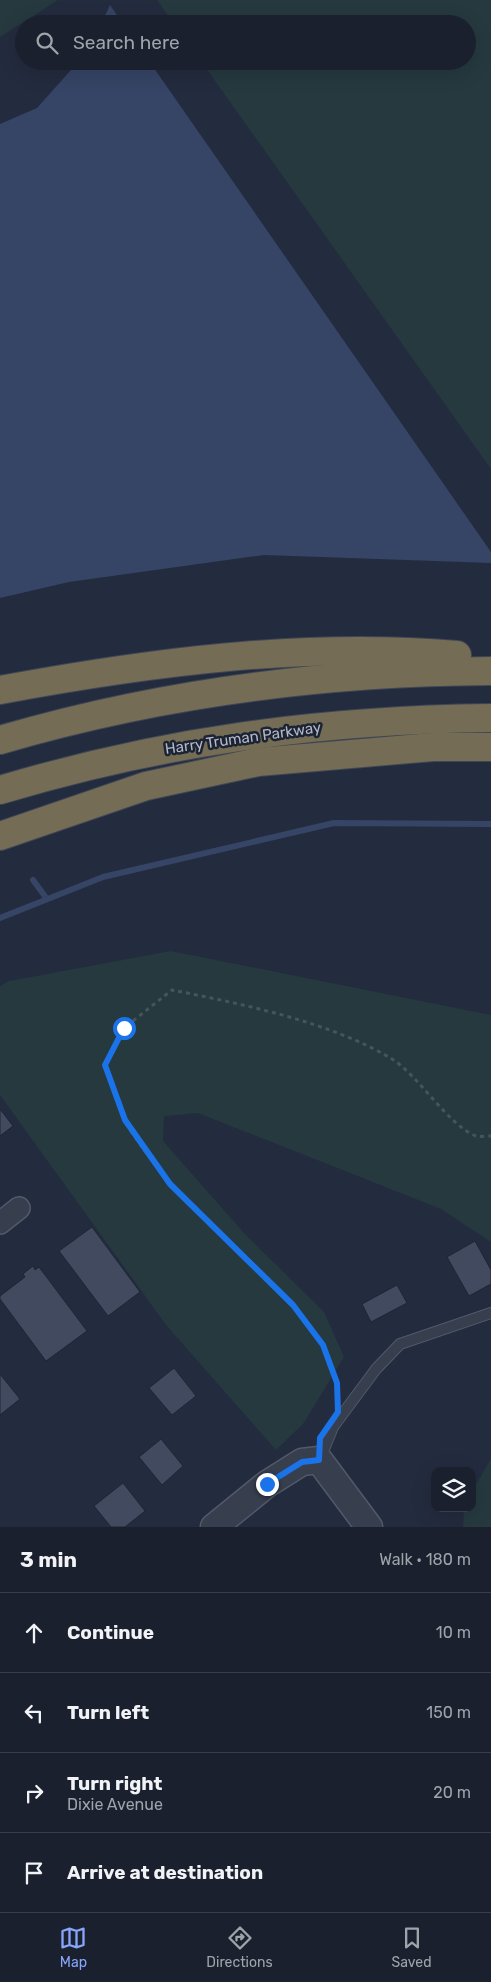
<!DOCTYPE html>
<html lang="en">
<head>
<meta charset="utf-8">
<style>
  body { margin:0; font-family:Rubik,sans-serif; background:#272d3a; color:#f1f3f6 }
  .controls { position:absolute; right:15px; bottom:15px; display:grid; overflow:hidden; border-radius:10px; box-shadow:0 5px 20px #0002 }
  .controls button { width:45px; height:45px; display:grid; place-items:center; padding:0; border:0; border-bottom:1px solid #383e4a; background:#1a202e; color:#f1f3f6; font:25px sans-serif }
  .stop { position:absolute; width:15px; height:15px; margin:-11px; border:4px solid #1a73e8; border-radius:50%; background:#fff }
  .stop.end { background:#1a73e8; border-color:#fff; box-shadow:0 1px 5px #0008 }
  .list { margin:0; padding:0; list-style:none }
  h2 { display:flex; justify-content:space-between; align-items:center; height:65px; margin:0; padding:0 20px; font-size:21px }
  h2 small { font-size:16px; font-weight:400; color:#9fa3aa }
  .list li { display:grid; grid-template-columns:32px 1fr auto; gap:15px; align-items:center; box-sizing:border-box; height:80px; padding:0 20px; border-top:1px solid #383e4a }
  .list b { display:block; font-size:19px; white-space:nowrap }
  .list p { margin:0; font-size:16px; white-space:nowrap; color:#9fa3aa }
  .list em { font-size:16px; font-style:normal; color:#9fa3aa }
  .icon { flex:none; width:28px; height:28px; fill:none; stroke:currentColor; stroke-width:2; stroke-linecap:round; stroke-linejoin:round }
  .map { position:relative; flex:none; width:491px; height:1527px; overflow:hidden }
  .search { position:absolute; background:#1a202e; box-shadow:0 5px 20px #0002; left:15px; right:15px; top:15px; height:55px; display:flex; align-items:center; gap:12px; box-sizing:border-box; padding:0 18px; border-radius:28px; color:#9fa3aa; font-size:19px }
  .sheet { height:385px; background:#1a202e }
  nav { display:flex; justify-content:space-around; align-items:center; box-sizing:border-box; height:70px; border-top:1px solid #383e4a; background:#1a202e; font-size:14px; color:#9fa3aa }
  nav a { display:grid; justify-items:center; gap:2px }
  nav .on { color:#86a5fb }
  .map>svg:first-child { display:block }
  .green { fill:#25393f }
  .water { fill:#364465 }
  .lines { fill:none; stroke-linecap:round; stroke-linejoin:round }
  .stream { stroke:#364465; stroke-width:6 }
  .building { fill:#424a60; stroke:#1e2535 }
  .service-casing { stroke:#525969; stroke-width:12 }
  .minor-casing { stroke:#525969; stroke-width:24 }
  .tertiary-casing { stroke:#525969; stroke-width:29 }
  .motorway-casing { stroke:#3f4656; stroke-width:30 }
  .path { stroke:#43565c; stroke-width:3; stroke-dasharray:4 4; stroke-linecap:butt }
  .service { stroke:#373e4e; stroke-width:10 }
  .minor { stroke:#373e4e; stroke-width:21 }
  .tertiary { stroke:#373e4e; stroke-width:26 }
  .motorway { stroke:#746c54; stroke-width:28 }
  .route { stroke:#1a73e8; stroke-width:6 }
  .labels { text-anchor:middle; stroke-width:5; stroke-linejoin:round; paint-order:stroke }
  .street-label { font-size:15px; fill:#b3b9c9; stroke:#1c2333 }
</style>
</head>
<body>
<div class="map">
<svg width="491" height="1527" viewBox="0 0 491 1527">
  <rect width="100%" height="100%" fill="#232b3e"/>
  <g class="green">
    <path d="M0,0H58L0,37Z"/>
    <path d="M157,0H491V469L201,61H467V24H174Z"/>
    <path d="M171,951L491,1015V1242L441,1209L198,1113L164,1116L163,1141L244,1233L324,1312L344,1357L303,1424L276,1450L166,1325L0,1095V986L9,981Z"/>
    <path d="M491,1459V1527H463L464,1508H472V1491Z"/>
  </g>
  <g class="water">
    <path d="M110,5L123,24H101Z"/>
    <path d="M79,61H149L491,552V563L264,555L69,582L0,598V124L37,108Z"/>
  </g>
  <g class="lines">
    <g class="stream">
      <path d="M33,880L47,899"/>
      <path d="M0,918L103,877L334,823L491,824"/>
    </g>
  </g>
  <g class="building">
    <path d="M0,1109L13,1126L0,1136Z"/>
    <path d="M92,1227L140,1292L108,1316L59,1251Z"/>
    <path d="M475,1241L491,1270V1284L469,1296L447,1257Z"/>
    <path d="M33,1266L35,1270L39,1267L87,1331L46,1361L0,1299V1296L25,1277L23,1274Z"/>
    <path d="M397,1285L407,1303L371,1322L362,1304Z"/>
    <path d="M174,1368L196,1396L172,1415L149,1388Z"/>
    <path d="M0,1374L20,1399L0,1415Z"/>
    <path d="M161,1439L183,1466L162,1485L139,1457Z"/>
    <path d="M123,1483L145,1511L125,1527H111L94,1506Z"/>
  </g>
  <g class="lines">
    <defs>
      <path id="service" d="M320,1459L333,1427L376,1369L400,1344L491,1313"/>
      <path id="minor" d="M0,1223L19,1208"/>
      <path id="tertiary" d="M214,1527L267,1484L302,1462L319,1460L369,1527"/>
      <g id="motorway">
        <path d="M0,690C151,662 304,642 457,655"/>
        <path d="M0,740C160,693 324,672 491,671"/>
        <path d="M0,790C164,741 320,720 491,718"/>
        <path d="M0,836L146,786L258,762L433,747H491"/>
      </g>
    </defs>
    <use href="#service" class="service-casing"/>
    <use href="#minor" class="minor-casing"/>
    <use href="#tertiary" class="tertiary-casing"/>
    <use href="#motorway" class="motorway-casing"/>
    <path class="path" d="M337,1394C336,1318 217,1239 170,1184C159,1170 131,1134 124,1119C117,1102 111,1083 105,1065L124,1028L172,990C242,1004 331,1022 392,1059C418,1075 449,1126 476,1136C480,1137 487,1136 491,1136"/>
    <use href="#service" class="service"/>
    <use href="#minor" class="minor"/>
    <use href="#tertiary" class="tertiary"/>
    <use href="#motorway" class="motorway"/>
  </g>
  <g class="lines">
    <path class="route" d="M124,1028L105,1065L125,1120L170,1184L293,1305L323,1345L337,1383L338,1412L320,1438L319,1460L302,1462L267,1484"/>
  </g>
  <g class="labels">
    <g class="street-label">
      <text transform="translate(243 738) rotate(-8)" y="5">Harry Truman Parkway</text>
    </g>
  </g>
</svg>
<div class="controls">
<button><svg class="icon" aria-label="layers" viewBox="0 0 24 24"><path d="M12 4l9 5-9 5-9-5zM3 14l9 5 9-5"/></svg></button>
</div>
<div class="stop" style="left:124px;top:1028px"></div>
<div class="stop end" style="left:267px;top:1484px"></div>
<div class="search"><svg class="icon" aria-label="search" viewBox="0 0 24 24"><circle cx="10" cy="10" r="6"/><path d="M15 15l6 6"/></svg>Search here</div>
</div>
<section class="sheet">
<h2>3 min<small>Walk · 180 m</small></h2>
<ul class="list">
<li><svg class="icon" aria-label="ahead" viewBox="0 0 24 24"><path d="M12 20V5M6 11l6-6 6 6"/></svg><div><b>Continue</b></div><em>10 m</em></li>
<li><svg class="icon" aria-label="left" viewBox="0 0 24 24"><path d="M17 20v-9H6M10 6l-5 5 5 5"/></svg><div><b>Turn left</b></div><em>150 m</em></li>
<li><svg class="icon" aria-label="right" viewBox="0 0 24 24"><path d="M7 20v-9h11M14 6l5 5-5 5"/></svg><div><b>Turn right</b><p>Dixie Avenue</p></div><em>20 m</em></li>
<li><svg class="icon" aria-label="arrive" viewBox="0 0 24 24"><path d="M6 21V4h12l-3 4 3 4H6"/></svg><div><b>Arrive at destination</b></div></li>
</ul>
</section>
<nav>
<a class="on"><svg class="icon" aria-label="map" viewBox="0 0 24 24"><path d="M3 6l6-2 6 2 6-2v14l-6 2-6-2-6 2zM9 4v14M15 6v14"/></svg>Map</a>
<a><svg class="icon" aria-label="directions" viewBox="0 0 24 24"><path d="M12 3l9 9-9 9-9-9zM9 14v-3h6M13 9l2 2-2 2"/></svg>Directions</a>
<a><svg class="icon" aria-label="saved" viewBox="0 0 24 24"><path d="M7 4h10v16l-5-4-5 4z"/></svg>Saved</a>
</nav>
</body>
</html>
